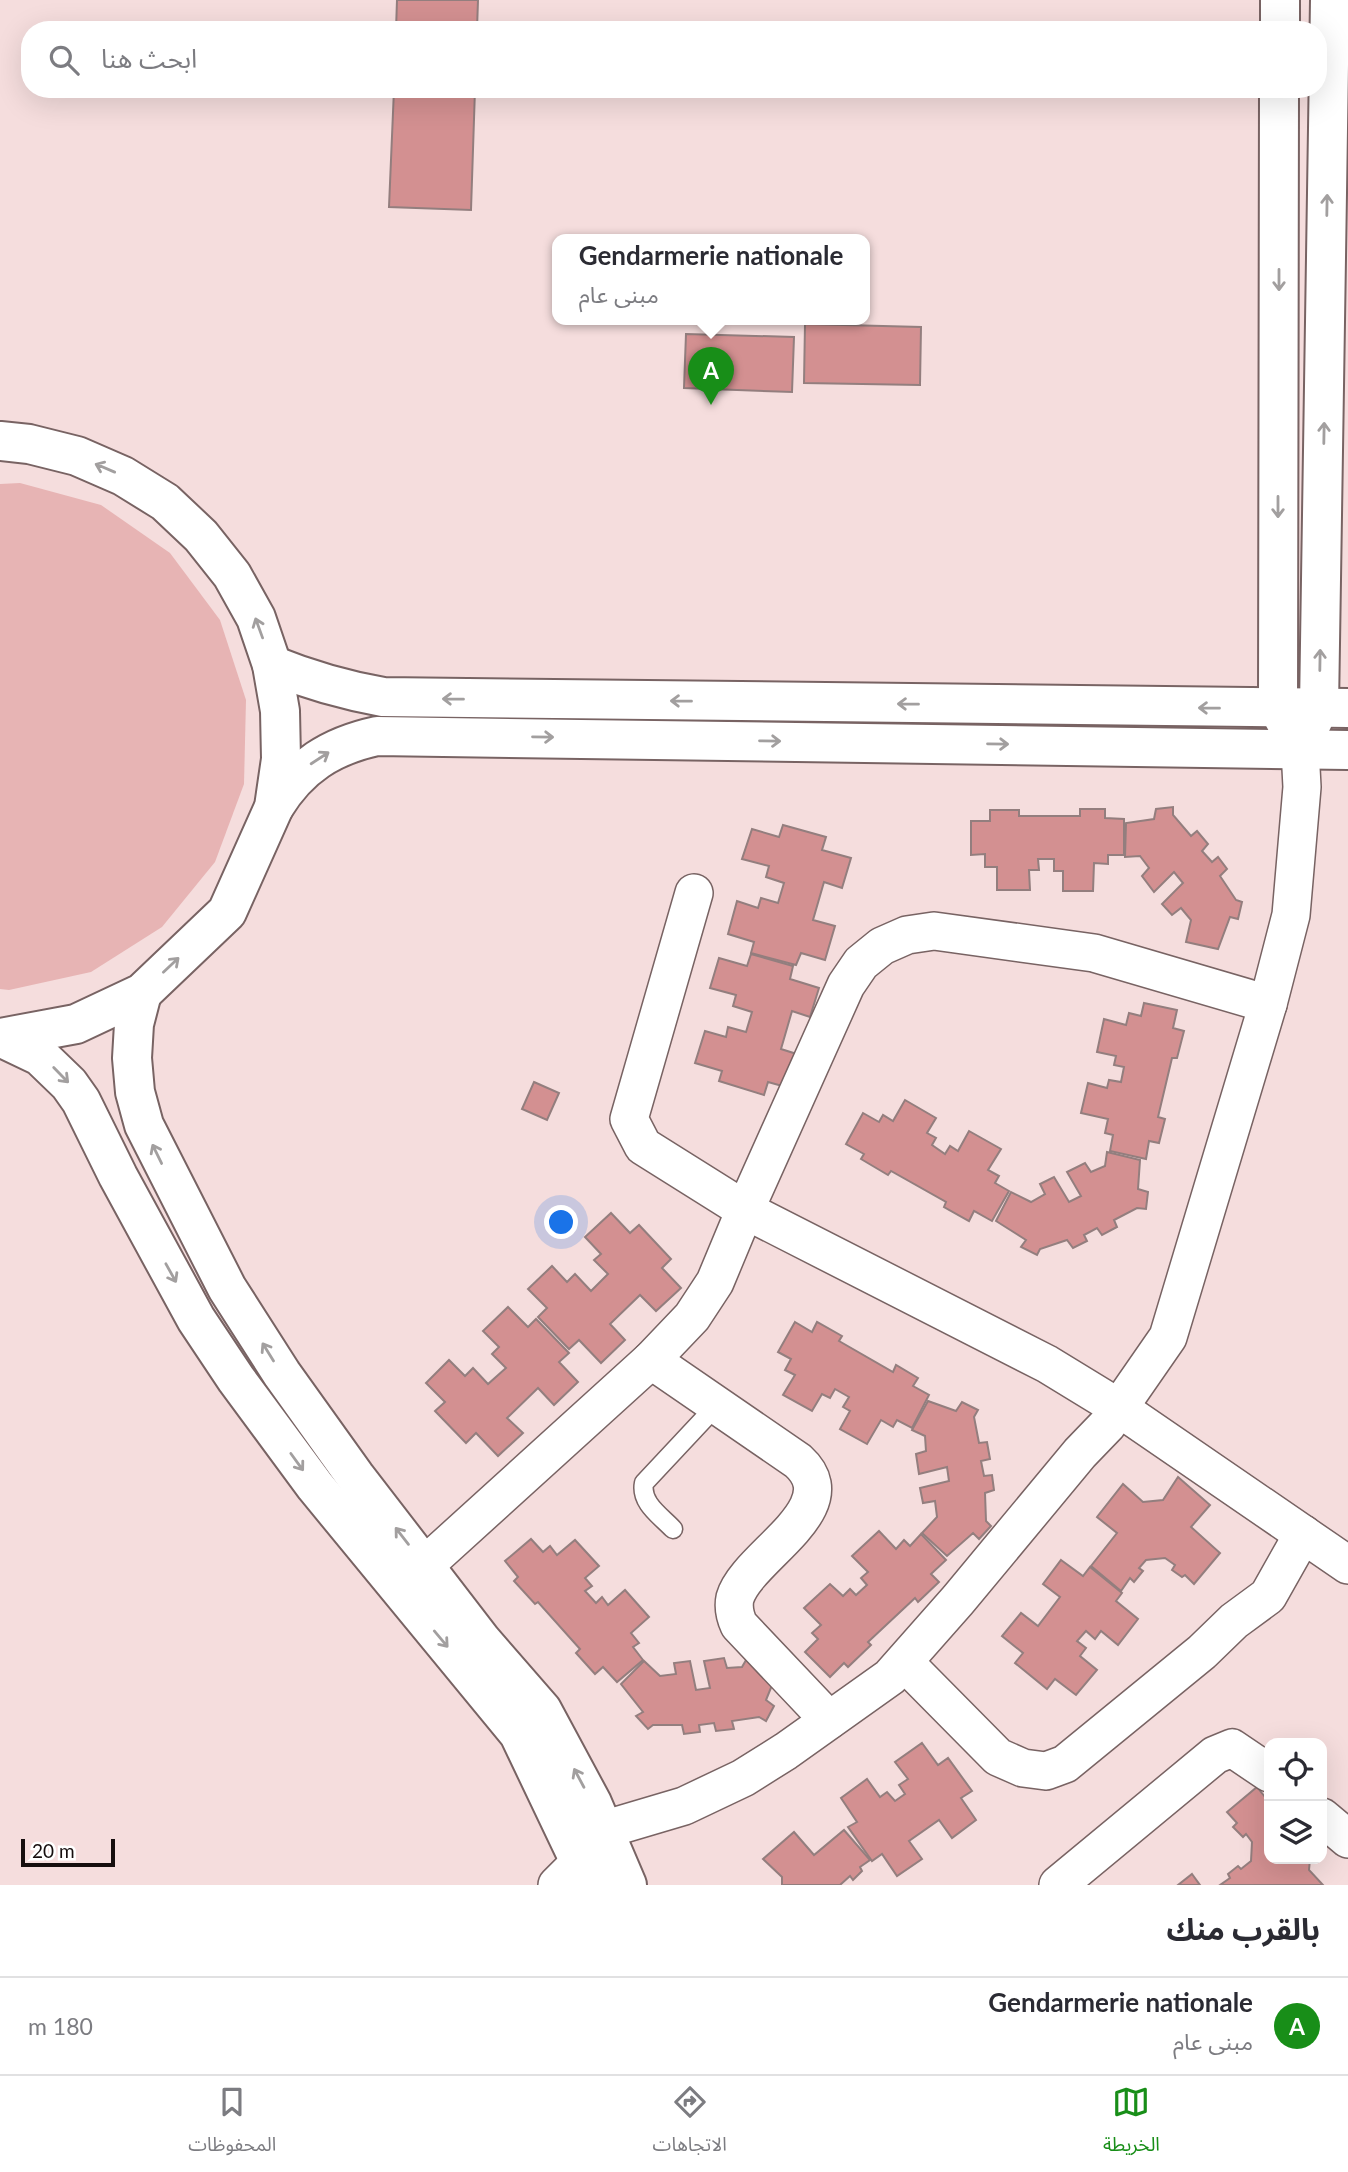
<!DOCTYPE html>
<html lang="ar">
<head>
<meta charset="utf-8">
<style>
  body { margin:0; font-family:Lato,"Noto Sans Arabic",sans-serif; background:#f7f7f7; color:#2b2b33; direction:rtl }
  .controls { position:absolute; right:21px; bottom:21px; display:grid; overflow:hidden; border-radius:14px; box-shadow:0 7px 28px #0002 }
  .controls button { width:63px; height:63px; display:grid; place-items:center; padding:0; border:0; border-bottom:2px solid #e1e1e2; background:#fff; color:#2b2b33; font:35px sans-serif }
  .scale { position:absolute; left:21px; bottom:18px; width:94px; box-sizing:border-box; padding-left:7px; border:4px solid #160e0e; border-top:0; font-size:19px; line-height:24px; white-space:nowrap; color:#160e0e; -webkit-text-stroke:5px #fff; paint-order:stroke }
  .you { position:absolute; left:562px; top:1223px; width:24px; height:24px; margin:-18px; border:5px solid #fff; border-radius:50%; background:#1a73e8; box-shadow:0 0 0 10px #1a73e833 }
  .badge { display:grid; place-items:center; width:46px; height:46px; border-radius:50%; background:#188e18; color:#fff; font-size:23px; font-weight:700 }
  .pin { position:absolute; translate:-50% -58px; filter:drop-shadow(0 2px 4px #0008) }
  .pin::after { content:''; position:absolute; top:37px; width:24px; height:21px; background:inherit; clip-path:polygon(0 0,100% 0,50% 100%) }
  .popup { position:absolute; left:552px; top:234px; width:318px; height:91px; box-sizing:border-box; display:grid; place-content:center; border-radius:14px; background:#fff; filter:drop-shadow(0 2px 5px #0005); font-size:23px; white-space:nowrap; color:#7c7c81 }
  .popup b { font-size:26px; color:#2b2b33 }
  .popup::after { content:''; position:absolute; left:50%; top:100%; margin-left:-14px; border:14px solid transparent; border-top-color:#fff }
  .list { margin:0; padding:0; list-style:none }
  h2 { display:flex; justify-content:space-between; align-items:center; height:91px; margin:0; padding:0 28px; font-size:30px }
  h2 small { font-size:23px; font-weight:400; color:#7c7c81 }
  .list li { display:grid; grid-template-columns:46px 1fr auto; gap:21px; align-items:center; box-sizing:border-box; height:98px; padding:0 28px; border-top:2px solid #e1e1e2 }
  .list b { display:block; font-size:26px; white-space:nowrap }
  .list p { margin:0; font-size:23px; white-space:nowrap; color:#7c7c81 }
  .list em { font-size:23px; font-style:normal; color:#7c7c81 }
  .icon { flex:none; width:38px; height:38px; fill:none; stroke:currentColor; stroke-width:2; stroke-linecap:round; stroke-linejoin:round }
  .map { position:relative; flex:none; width:1348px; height:1885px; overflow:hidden; direction:ltr }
  .search { position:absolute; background:#fff; box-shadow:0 7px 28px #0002; left:21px; right:21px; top:21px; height:77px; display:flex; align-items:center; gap:18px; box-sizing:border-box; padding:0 24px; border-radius:28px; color:#7c7c81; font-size:26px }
  .sheet { height:189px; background:#fff }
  nav { display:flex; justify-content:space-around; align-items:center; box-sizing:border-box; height:98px; border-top:2px solid #e1e1e2; background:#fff; font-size:19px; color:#7c7c81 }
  nav a { display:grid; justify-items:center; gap:4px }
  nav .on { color:#188e18 }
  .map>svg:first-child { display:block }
  .green { fill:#e7b4b4 }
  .building { fill:#d39091; stroke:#937e7e; stroke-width:2 }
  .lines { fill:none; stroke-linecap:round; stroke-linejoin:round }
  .service-casing { stroke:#786363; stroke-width:21 }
  .minor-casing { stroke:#786363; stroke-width:40 }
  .secondary-casing { stroke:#786363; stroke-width:42 }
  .service { stroke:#fff; stroke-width:18 }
  .minor { stroke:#fff; stroke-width:37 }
  .secondary { stroke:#fff; stroke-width:38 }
  .oneway { stroke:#a29f9f }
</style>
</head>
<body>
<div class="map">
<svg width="1348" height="1885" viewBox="0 0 1348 1885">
  <rect width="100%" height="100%" fill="#f5dddd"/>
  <path class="green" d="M20,483L101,505L170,553L220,620L246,700L244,784L215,862L162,927L91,972L9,990L0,989V484Z"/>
  <g class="building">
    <path d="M397,0H478L477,30H396Z"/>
    <path d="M394,89H475L471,210L389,207Z"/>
    <path d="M805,324L921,327L920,385L804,383Z"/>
    <path d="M686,334L794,337L792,392L684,388Z"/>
    <path d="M1173,807V815L1191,836L1197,831L1208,844L1202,851L1212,862L1218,857L1227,869L1220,876L1236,900L1242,902L1238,919L1230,917L1218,949L1186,942L1191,920L1181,908L1172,915L1162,904L1183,883L1174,872L1154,892L1142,876L1149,868L1140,856L1125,857L1126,823L1154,819L1156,809Z"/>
    <path d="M1080,809H1105V818L1124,819V855H1108V864L1094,863L1093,891H1063V871H1054V859H1038L1039,870H1029L1030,890H997V867H985V854L971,855V821H990V810H1019V816H1080Z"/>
    <path d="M783,825L826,837L822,850L851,858L842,888L824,882L813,920L835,926L825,960L801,953L796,965L751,953L754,942L728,934L737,901L758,908L761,898L778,903L784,883L766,877L769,866L742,859L752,829L779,837Z"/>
    <path d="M751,954L793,966L790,979L819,988L810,1017L792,1011L781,1049L803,1056L793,1089L768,1082L764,1095L719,1081L722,1071L695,1063L705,1031L726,1037L728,1027L746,1032L752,1012L733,1006L736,995L710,988L719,958L747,966Z"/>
    <path d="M1144,1003L1177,1010L1173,1028L1184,1031L1177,1058H1172L1158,1117L1165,1119L1159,1143L1149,1141L1146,1159L1110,1151L1113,1135L1105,1133L1108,1119L1081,1113L1088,1083L1107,1088L1109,1080L1121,1082L1124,1067L1114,1065L1116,1056L1097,1052L1104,1019L1126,1025L1129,1013L1141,1016Z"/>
    <path d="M534,1082L559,1093L547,1120L522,1109Z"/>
    <path d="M905,1100L936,1118L927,1133L936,1138L932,1145L945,1154L950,1146L958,1151L969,1131L1001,1149L988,1170L999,1176L995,1183L1009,1191L992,1221L974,1211L969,1221L944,1207L946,1202L891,1171L888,1175L861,1159L864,1154L846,1144L863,1113L879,1122L883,1115L893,1121Z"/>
    <path d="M1107,1152L1140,1160L1138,1189L1148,1192L1146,1209L1137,1208L1114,1220L1117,1227L1102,1235L1097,1228L1084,1235L1087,1241L1073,1248L1067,1240L1040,1249L1037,1255L1021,1247L1026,1240L996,1221L1011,1192L1031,1202L1045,1194L1040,1184L1054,1177L1069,1202L1081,1196L1067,1172L1085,1163L1091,1172L1105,1166Z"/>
    <path d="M611,1213L630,1233L639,1225L671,1259L662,1268L681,1288L656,1311L640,1295L610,1324L625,1340L601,1363L579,1340L569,1349L538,1317L547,1308L528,1289L552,1266L567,1282L575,1274L591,1291L608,1274L594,1260L601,1254L585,1237Z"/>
    <path d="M508,1307L528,1327L536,1319L569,1353L559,1362L578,1382L554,1405L538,1388L507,1418L523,1433L498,1456L476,1433L466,1443L435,1411L445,1402L426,1383L449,1360L465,1376L473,1368L488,1384L506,1368L492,1354L499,1347L483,1331Z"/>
    <path d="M795,1322L812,1332L817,1322L842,1336L839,1341L893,1372L896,1365L918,1378L913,1386L929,1395L912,1428L897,1420L893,1427L881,1420L867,1444L840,1429L850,1411L843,1407L849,1397L835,1389L830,1398L822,1394L812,1411L783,1395L795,1375L785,1370L791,1359L778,1352Z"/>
    <path d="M928,1401L956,1411L962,1402L978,1410L974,1417L979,1443L987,1442L990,1459L981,1461L984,1476L992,1475L994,1490L985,1493L986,1521L991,1526L979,1539L973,1533L947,1556L922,1533L937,1517L935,1501L923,1503L920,1488L949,1481L947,1467L919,1474L916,1454L926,1451L925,1436L912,1430Z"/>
    <path d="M1178,1477L1210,1505L1191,1527L1220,1553L1194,1584L1185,1575L1182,1577L1172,1570L1175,1565L1165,1558L1146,1560L1139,1568L1143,1571L1134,1582L1130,1578L1121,1591L1091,1566L1117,1533L1097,1517L1123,1484L1143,1502L1163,1500Z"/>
    <path d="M879,1531L896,1549L904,1540L910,1546L921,1534L946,1560L931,1574L939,1582L918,1602L915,1598L868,1642L871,1645L848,1667L844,1663L830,1677L805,1652L818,1639L812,1633L821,1625L804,1608L830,1584L843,1596L850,1589L856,1595L867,1585L861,1578L868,1572L852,1556Z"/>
    <path d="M531,1539L543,1552L550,1546L557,1555L575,1540L599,1566L585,1578L592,1586L585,1591L596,1603L602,1597L608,1605L625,1590L649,1617L631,1633L639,1643L633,1647L643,1660L617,1682L603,1667L595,1674L576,1653L580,1649L538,1602L535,1604L514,1581L518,1577L505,1561Z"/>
    <path d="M1061,1560L1083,1576L1090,1567L1122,1593L1116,1601L1138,1619L1118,1645L1101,1631L1095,1639L1086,1631L1077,1641L1086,1648L1080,1656L1097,1670L1076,1695L1055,1679L1047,1689L1015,1663L1023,1653L1002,1636L1021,1613L1038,1626L1060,1597L1043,1584Z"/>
    <path d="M749,1655L777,1673L766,1700L774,1706L766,1721L759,1717L732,1721L734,1729L716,1731L714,1723L699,1725L700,1732L684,1734L682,1725H653L648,1729L636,1716L643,1712L621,1684L644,1661L660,1676L676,1674L674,1663L690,1661L696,1690L710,1688L704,1661L724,1658L727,1668L742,1667Z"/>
    <path d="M922,1743L938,1765L948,1758L972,1791L961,1798L976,1820L952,1838L939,1820L909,1841L922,1859L897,1876L882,1854L872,1861L848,1827L857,1822L841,1798L867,1779L880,1797L887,1792L895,1801L905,1794L899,1785L908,1779L895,1762Z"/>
    <path d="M1257,1787L1269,1802V1859H1310L1309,1870L1323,1885H1220L1230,1878L1228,1874L1238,1866L1241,1869L1251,1861L1252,1842L1246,1834L1243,1837L1233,1827L1237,1823L1227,1812Z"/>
    <path d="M844,1830L870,1860L860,1867L862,1871L853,1880L850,1876L840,1885H782V1877L763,1859L794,1832L814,1855Z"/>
    <path d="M1192,1874L1200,1885H1178Z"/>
  </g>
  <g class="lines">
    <defs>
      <path id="service" d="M673,1529C661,1516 640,1503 644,1483L717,1405"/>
      <g id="minor">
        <path d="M694,893L629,1119L643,1146L745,1210L1047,1364L1119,1408L1348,1565"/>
        <path d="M651,1360L798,1461C850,1508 747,1556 735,1598C733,1607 735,1616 739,1625L829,1720"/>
        <path d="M424,1566L651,1360L692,1317L715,1282L745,1210L846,985L861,963L882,946L907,935L934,931L1094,953L1268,1004"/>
        <path d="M904,1662L998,1757L1023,1768L1046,1771L1065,1764L1202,1652L1234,1621L1268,1596L1303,1534"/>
        <path d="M1322,1817L1348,1839"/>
        <path d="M557,1885L580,1862L603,1830L684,1806L743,1778L786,1751L890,1677L958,1600L1080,1453L1107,1425L1168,1337L1268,1004L1291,915L1302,787L1300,749"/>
        <path d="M1058,1885L1215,1755L1232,1748L1269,1773"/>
      </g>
      <g id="secondary">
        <path d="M1280,30V0"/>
        <path d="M1279,89L1278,708L1291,732"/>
        <path d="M0,441L29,444L77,456L123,476L165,502L201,536L232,575L256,618L272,665L280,711L281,759L274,807L227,912L142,993L76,1024L0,1038"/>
        <path d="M272,665C309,680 344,690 383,697L1348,708"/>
        <path d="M1308,731L1319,708L1330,0"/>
        <path d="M274,807C299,766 331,746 377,736L1348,750"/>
        <path d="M142,993L134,1024L132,1058L135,1092L144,1125L227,1288L282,1374L355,1476L482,1641L542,1710L592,1803L627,1885"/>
        <path d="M4,1039L40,1056L69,1084L81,1101L118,1176L196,1319L236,1379L315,1486L519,1734L591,1885"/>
      </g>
    </defs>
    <use href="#service" class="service-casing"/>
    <use href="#minor" class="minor-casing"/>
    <use href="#secondary" class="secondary-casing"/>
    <use href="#service" class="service"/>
    <use href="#minor" class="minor"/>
    <use href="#secondary" class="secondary"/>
  </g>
  <defs><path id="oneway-shaft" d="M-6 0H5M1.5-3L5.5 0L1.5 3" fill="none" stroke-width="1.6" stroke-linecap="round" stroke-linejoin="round" transform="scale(1.75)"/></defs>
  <g class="oneway">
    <use href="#oneway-shaft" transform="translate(1327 205) rotate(-89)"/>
    <use href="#oneway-shaft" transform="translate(1279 280) rotate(90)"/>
    <use href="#oneway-shaft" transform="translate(1324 433) rotate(-89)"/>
    <use href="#oneway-shaft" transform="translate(105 468) rotate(-157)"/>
    <use href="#oneway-shaft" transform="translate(1278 507) rotate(90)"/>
    <use href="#oneway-shaft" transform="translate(259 628) rotate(-110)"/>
    <use href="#oneway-shaft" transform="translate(1320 660) rotate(-89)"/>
    <use href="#oneway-shaft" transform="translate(453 699) rotate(-179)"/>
    <use href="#oneway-shaft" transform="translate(681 701) rotate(-179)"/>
    <use href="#oneway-shaft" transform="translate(908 704) rotate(-179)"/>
    <use href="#oneway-shaft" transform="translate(1209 708) rotate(-179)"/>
    <use href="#oneway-shaft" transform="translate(543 737) rotate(1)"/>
    <use href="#oneway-shaft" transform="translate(770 741) rotate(1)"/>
    <use href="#oneway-shaft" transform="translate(998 744) rotate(1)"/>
    <use href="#oneway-shaft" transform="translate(320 758) rotate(-33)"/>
    <use href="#oneway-shaft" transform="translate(171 965) rotate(-43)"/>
    <use href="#oneway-shaft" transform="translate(61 1075) rotate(46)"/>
    <use href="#oneway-shaft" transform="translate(157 1154) rotate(-116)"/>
    <use href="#oneway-shaft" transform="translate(171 1273) rotate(61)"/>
    <use href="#oneway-shaft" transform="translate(268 1352) rotate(-122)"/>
    <use href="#oneway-shaft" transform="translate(297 1462) rotate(54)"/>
    <use href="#oneway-shaft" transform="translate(402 1536) rotate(-128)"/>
    <use href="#oneway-shaft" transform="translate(441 1639) rotate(50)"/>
    <use href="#oneway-shaft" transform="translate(579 1778) rotate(-118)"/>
  </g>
</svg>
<div class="controls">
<button><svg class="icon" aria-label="locate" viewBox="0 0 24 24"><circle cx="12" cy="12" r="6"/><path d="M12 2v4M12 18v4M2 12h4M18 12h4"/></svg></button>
<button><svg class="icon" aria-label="layers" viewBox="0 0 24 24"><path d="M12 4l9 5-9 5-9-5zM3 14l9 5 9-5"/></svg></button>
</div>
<div class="scale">20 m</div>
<div class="you"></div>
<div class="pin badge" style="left:711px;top:405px">A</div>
<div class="popup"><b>Gendarmerie nationale</b>مبنى عام</div>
<div class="search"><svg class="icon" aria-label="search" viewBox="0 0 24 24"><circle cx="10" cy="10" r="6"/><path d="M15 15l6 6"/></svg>ابحث هنا</div>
</div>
<section class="sheet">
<h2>بالقرب منك<small></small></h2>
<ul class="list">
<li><span class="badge">A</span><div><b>Gendarmerie nationale</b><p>مبنى عام</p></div><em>180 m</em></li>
</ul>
</section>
<nav>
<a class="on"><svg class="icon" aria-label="map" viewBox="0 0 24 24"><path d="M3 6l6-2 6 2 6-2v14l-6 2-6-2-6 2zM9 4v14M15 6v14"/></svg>الخريطة</a>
<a><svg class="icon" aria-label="directions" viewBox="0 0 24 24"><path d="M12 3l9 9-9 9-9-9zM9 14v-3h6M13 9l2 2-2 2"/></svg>الاتجاهات</a>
<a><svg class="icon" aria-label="saved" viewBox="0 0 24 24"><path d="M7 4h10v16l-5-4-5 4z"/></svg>المحفوظات</a>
</nav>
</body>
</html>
